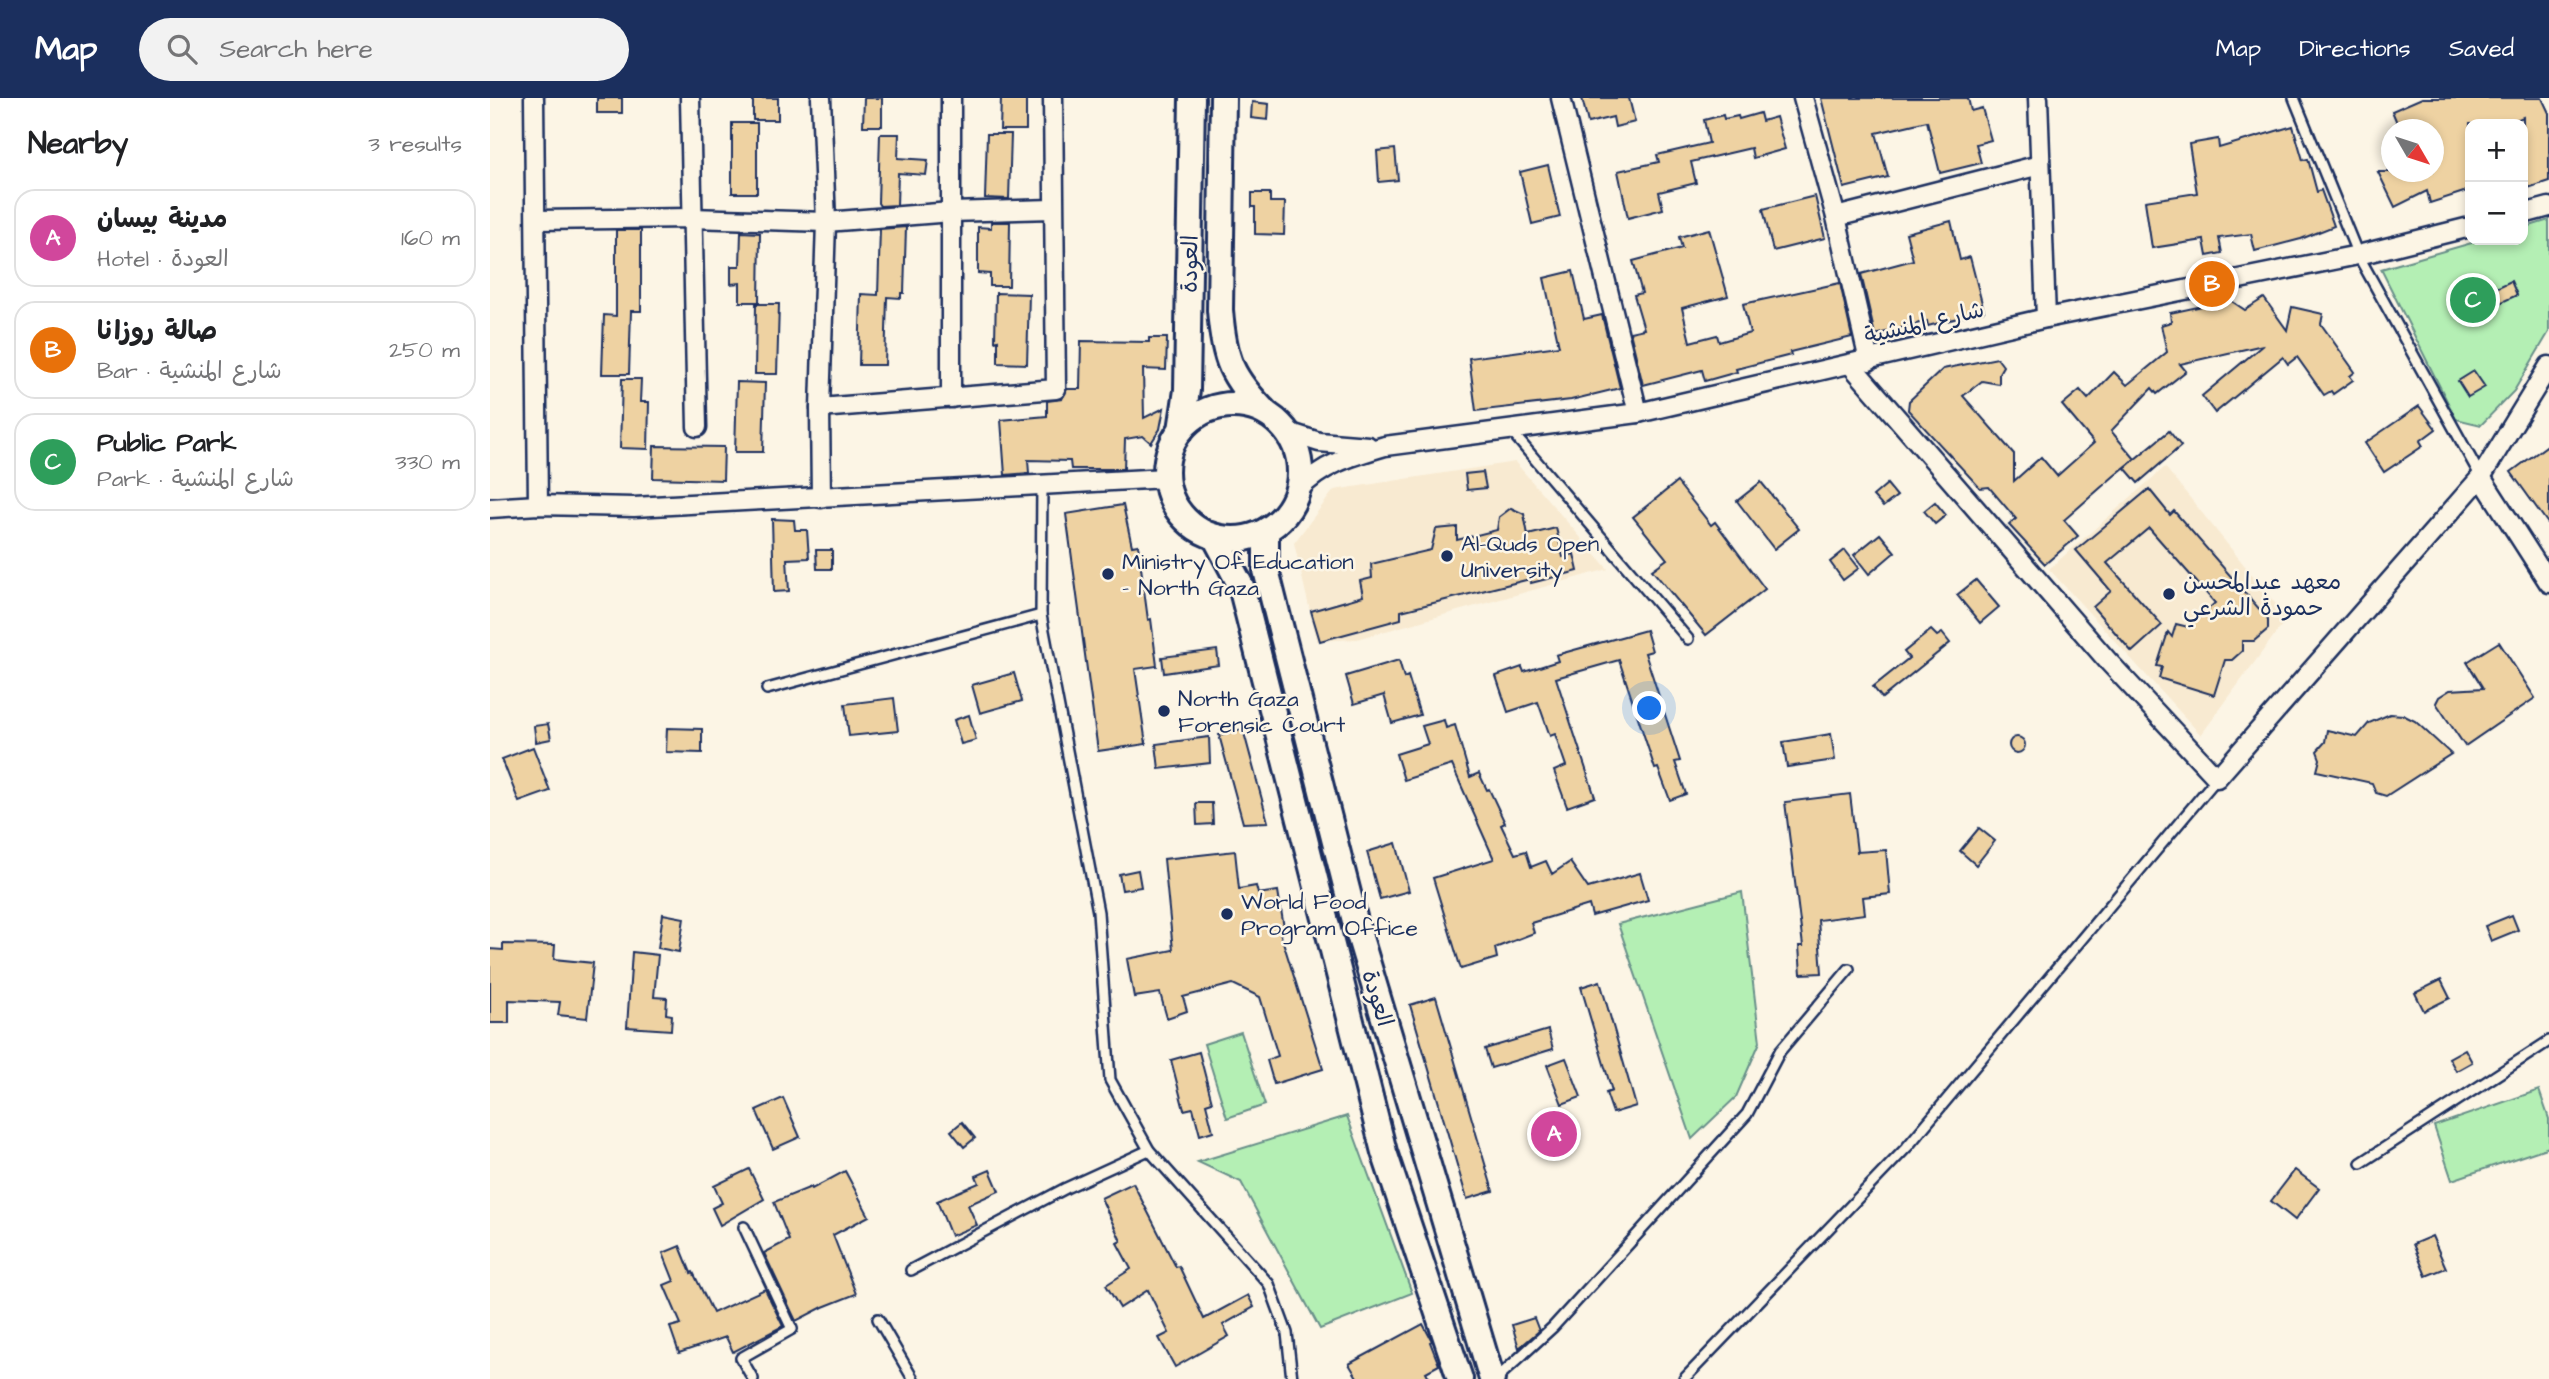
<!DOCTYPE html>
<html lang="en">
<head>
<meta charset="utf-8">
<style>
  body { margin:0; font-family:"Architects Daughter","Playpen Sans Arabic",sans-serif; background:#f2f2f2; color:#202124 }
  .controls { position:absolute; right:21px; top:21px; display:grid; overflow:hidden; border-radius:14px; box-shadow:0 4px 10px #0003 }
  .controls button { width:63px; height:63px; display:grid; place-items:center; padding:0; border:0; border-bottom:2px solid #e0e0e0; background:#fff; color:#202124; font:35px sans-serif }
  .compass { position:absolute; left:1891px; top:21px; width:63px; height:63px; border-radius:50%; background:#fff; box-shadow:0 4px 10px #0003; rotate:129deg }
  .you { position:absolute; left:1160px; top:611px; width:24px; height:24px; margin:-18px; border:5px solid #fff; border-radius:50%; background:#1a73e8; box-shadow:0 0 0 10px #1a73e833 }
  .badge { display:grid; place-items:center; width:46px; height:46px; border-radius:50%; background:#1b2f5e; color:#fff; font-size:23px; font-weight:700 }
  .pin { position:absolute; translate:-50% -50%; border:4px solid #fff; box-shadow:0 2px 7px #0006 }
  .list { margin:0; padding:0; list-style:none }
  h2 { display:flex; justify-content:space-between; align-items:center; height:91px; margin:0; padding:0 28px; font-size:30px }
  h2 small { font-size:23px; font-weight:400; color:#757577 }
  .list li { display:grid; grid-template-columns:46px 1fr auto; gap:21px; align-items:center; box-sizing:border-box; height:98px; margin:0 14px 14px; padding:0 14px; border:2px solid #e0e0e0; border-radius:21px }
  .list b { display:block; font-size:26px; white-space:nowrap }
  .list p { margin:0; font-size:23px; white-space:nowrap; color:#757577 }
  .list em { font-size:23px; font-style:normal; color:#757577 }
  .icon { flex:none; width:38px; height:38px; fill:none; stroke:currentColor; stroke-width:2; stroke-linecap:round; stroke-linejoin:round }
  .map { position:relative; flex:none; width:2059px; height:1281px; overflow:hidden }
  header { display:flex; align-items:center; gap:42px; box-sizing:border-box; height:98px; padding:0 35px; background:#1b2f5e; color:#fff }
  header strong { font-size:33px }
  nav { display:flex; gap:38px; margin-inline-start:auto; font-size:24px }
  .search { width:490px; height:63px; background:#f2f2f2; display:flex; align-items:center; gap:18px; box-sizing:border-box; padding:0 24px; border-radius:38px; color:#757577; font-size:26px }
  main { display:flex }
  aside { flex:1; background:#fff }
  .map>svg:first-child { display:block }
  .built { fill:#f8ead1 }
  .green { fill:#b4efb4; stroke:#688f89; stroke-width:2 }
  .building { fill:#eed2a2; stroke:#1b2f5e; stroke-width:2 }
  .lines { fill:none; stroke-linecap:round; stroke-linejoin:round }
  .service-casing { stroke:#1b2f5e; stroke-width:14 }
  .minor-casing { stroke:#1b2f5e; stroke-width:23 }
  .secondary-casing { stroke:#1b2f5e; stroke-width:30 }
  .service { stroke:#fcf5e5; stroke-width:9 }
  .minor { stroke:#fcf5e5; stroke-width:18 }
  .secondary { stroke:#fcf5e5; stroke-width:24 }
  .poi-dot { fill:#1b2f5e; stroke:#fcf5e5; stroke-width:2.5 }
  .labels { text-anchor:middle; stroke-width:5; stroke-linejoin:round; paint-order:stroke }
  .street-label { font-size:23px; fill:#1b2f5e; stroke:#fcf5e5 }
  .poi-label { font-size:23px; fill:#1b2f5e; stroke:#fcf5e5; text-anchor:start }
</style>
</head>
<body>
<header>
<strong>Map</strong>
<div class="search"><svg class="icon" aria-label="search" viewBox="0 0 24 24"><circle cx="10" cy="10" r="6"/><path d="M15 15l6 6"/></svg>Search here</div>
<nav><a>Map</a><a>Directions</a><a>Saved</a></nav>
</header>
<main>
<aside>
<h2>Nearby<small>3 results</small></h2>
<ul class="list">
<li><span class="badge" style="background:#d1479c">A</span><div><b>مدينة بيسان</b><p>Hotel · العودة</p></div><em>160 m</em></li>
<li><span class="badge" style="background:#e8710a">B</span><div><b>صالة روزانا</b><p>Bar · شارع المنشية</p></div><em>250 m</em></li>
<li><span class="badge" style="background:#2e9e5b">C</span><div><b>Public Park</b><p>Park · شارع المنشية</p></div><em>330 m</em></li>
</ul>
</aside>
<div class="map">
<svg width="2059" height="1281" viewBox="0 0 2059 1281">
  <rect width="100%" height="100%" fill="#fcf5e5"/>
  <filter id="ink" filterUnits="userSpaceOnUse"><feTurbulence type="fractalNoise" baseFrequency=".0143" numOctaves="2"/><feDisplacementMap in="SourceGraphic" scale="14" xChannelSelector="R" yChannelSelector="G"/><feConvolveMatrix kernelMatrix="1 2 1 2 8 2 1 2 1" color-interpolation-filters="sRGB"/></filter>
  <g filter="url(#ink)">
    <g class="built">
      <path d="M1025,364L1118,471L867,541L827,543L804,445L844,392Z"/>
      <path d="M1675,369L1797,520L1711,637L1559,471Z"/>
    </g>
    <g class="green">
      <path d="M2059,122V234L2024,293L1991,327L1966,321L1891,171L1992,142H2033V130Z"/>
      <path d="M1252,794L1270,944L1246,999L1202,1041L1128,826Z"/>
      <path d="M751,934L775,1007L737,1020L714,946Z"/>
      <path d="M2049,992L2059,1021V1049L1962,1082L1944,1028Z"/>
      <path d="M857,1018L922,1195L830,1231L751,1084L708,1064Z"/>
    </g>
    <g class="building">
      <rect x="107" y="0" width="25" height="15"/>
      <rect x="263" y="0" width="25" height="22"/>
      <path d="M374,0H392V28H373Z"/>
      <path d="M511,0H536V32H510Z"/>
      <path d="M1092,0H1139L1145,24L1125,29L1123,19L1098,25Z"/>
      <path d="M1331,0H1478L1481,13L1492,10L1501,42L1486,46L1491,65L1450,75L1437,23L1386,35L1398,79L1354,90Z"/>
      <path d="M1932,0H2052L2059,15V83L2038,90L2033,75V19L2017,26H1980V92L1940,105L1937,93L1905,109L1888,74H1943V32H1910L1902,13Z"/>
      <path d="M762,4L779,6L778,22L761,20Z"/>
      <path d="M1270,15L1272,23L1286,19L1295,51L1263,60L1261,50L1201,64L1206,85L1169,94L1173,111L1138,120L1128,73L1169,64L1167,57L1219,45L1214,22L1233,17L1234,21L1248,18L1249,21Z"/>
      <rect x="242" y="25" width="25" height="70"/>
      <path d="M1803,28L1813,62L1818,61L1827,94L1831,92L1844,128L1811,141L1765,153L1761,136L1729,140L1732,155L1717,158L1714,142L1662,150L1655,103L1707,95L1699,46L1728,41L1729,50Z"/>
      <path d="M390,36H409L408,60L438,62L436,77L408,75L407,107L390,108L388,105Z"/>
      <path d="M497,36H521L519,101L495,100Z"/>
      <path d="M905,51L908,82L889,84L887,53Z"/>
      <path d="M1058,67L1070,119L1042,126L1030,74Z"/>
      <path d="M762,95H780V104H795L794,137L765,136V109H762Z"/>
      <path d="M1325,98L1335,140L1283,153L1273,111Z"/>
      <path d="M1461,123L1470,162L1480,159L1494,213L1438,228L1437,223L1385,237L1371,176L1423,162L1416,135Z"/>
      <path d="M501,124H520L519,188H500V176L488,175V129L501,130Z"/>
      <path d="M416,129L414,195H411V200L397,199L395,267H369L371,196L388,197L390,131Z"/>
      <path d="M1219,131L1238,198L1192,210L1200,244L1227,237L1229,244L1260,235L1253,206L1350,185L1362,239L1300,254L1301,257L1246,271L1247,274L1215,283L1212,272L1153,287L1140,234L1154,231L1144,197L1152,195L1143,163L1192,150L1189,139Z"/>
      <path d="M126,132H151V213H141L139,276H112L114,217L126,218Z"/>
      <path d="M251,134L270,135L269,204H250V185L241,186V168H250Z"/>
      <path d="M1083,173L1094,221L1112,217L1130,290L1081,302L986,313L979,260L1069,248L1054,180Z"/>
      <path d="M2021,183L2027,197L2010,205L2004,191Z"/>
      <path d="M506,195L539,196L537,266L508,265V242L505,243Z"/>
      <path d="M1774,200L1797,232L1802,209L1833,216L1831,226L1865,274L1860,278L1863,282L1843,296L1841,293L1834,297L1807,259L1798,266L1793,259L1725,315L1712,298L1773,247L1690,266L1696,273L1667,296L1662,290L1621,333L1645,361L1679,333L1691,348L1648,385L1635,370L1645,361L1624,378L1574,422L1588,438L1555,466L1519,427L1526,421L1499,389L1490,390L1418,312L1419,303L1453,271L1507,260L1513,268L1509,275V286L1492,283L1473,298L1524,356V383L1551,359L1567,378L1604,345L1572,307L1590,292L1598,301L1624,274L1637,287L1677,254L1671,227L1681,224L1680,215L1740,202L1755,212Z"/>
      <path d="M266,206H289L287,276H265Z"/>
      <path d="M659,240H677L676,272L653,271L654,320L674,310L670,331L661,345L653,338L635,341L634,371H581L580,363L538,362L539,375L515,377L511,322L557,318V303L572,301L577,291H590L591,243L659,244Z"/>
      <path d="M1984,273L1995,289L1978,299L1968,283Z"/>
      <path d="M132,281H151L150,304H159L158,351L130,350Z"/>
      <path d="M247,284L275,285L273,354H245Z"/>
      <path d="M1929,308L1946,331L1930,343L1933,348L1894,374L1875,345Z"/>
      <path d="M2059,346V427L2021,374Z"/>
      <path d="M164,348L234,349L233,382L163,380Z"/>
      <path d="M993,374L996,390L977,392L975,376Z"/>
      <path d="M1187,384L1221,427L1225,424L1275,491L1216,537L1162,472L1177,461L1143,419Z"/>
      <path d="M1271,384L1309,431L1284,451L1247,403Z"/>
      <path d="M1397,386L1407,398L1393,409L1383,398Z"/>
      <path d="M1659,391L1680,417L1684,413L1778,521V531L1764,543H1752V553L1742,562H1735L1724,597L1669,580L1672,569L1667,568L1678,534L1682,539L1686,526L1698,529L1725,505L1659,430L1617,465L1672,527L1642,554L1603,509L1621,493L1586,452Z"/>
      <path d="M1445,404L1456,417L1445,426L1434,413Z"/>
      <path d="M633,407L642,448L648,447L658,522L661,521L667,568L645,571L656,646L608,653L576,416Z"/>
      <path d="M1021,410L1034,416L1038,437L1066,430L1073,459L1084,456L1088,473L1041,485L1040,481L911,513V521L830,543L821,513L873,498L870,483L882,480L881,466L941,452L946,431L967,429V442L1007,432L1009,419Z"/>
      <path d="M282,421L304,422L305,432H317L319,460L297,461L299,493L284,494Z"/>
      <path d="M1390,436L1405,454L1379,476L1364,457Z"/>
      <path d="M326,452H342V471H327Z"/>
      <path d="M1355,452L1369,470L1353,482L1340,464Z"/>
      <path d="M1486,482L1509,509L1490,525L1467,497Z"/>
      <path d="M1156,532L1162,553L1155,555L1190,663L1185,664L1196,696L1180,702L1168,670L1165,671L1129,562L1066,580L1105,699L1077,709L1064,673L1076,668L1065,636L1060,638L1048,604L1018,614L1006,578L1032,569L1034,574L1068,563L1066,557Z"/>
      <path d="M1441,532L1447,538L1452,535L1460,545L1392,600L1383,589L1419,560L1414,554Z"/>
      <path d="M2009,544L2045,600L1975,648L1946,605L1949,599L1960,592L1993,590L1977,564Z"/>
      <path d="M727,552L729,567L674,575L672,559Z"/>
      <path d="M909,562L914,580L918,578L930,617L902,625L894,597L864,606L856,578Z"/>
      <path d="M524,575L532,603L490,615L482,587Z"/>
      <path d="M404,600L408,633L359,638L355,606Z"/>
      <path d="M1900,616L1913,617L1925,623L1961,656L1896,698L1886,695L1882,685L1827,673L1830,661L1827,653L1835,644L1837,632L1867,639L1879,625Z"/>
      <path d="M479,617L486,642L471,646L464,622Z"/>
      <path d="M954,622L956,630L965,627L980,679L989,675L997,692L999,691L1015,725L1011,727L1025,756L1036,753L1041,769L1056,763L1062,776L1080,764L1098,790L1150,775L1158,802L1102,818L1099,807L1041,825L1044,835L1005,850L1007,860L971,871L943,780L1004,761L962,667L914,682L906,656L938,646L932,628Z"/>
      <path d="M58,626L61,641L46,644L44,628Z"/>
      <path d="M177,630L212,631V655L176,654Z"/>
      <path d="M753,631L778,724L753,725L729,637Z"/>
      <path d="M1341,636L1345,662L1297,669L1293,644Z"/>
      <circle cx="1527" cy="647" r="8"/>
      <path d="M719,639L720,665L669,671L666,646Z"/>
      <path d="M43,649L60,693L29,704L12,661Z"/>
      <path d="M1360,696L1367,754L1396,752L1400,796L1373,799L1375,816L1328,822L1332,875L1311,876L1309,848H1313L1295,704Z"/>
      <path d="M706,705H722L723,726L707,727Z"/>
      <path d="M1489,730L1505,743L1486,767L1470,753Z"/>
      <path d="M906,745L919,793L890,801L877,754Z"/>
      <path d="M745,753L749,791L766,788L768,796L788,793L794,830L789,831L833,971L784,986L777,962L788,958L770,899L743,886L693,899L697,913L677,920L670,895L644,899L637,861L683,852L674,761Z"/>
      <path d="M648,772L651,789L632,792L629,776Z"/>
      <path d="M173,816L194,820L189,854L168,850Z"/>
      <path d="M2022,817L2028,832L2001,843L1995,828Z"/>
      <path d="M13,846L65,847L64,861L103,865L97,920L68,917L70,904L19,902V925H0V851L13,852Z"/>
      <path d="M142,854L168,857L164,899L177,900L176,916L182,917L181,932L137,929Z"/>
      <path d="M1951,882L1960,900L1934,913L1925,895Z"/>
      <path d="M1110,883L1146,1008L1123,1015L1116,995L1122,993L1091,889Z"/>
      <path d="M946,899L1003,1093L977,1101L920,907Z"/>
      <path d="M1058,932L1063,951L1001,970L995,951Z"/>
      <path d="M1975,951L1982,964L1966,973L1959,960Z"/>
      <path d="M709,954L722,1004L716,1006L723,1033L710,1037L703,1010L694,1012L681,962Z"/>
      <path d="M1076,960L1091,999L1072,1006L1057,967Z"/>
      <path d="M293,1000L310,1039L283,1051L266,1012Z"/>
      <path d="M472,1024L485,1040L474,1049L461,1033Z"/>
      <path d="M259,1071L274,1101L230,1127L222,1110L232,1105L224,1088Z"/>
      <path d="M500,1072L509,1093L478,1107L487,1127L461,1138L447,1103L489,1085L486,1078Z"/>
      <path d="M1805,1072L1829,1090L1805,1122L1781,1103Z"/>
      <path d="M355,1073L379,1118L343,1137L366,1196L333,1209L306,1223L274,1155L299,1142L284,1104L321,1089L322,1091Z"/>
      <path d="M643,1085L686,1169L689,1168L714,1221L758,1197L764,1209L733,1227L739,1238L685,1269L669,1240L679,1235L658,1192L630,1210L616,1187L641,1171L627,1145L631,1143L611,1100Z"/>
      <path d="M1942,1138L1956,1170L1936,1178L1923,1146Z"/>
      <path d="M190,1148L201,1175L203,1174L223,1215L275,1191L293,1228L243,1254L236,1239L189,1255L180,1229L191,1226L174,1187L184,1183L173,1155Z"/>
      <path d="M1044,1220L1049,1233L1029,1250L1022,1227Z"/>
      <path d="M933,1226L942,1243L940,1244L949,1267L936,1274L940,1281H868L859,1266Z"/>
    </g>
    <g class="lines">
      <defs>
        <g id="service">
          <path d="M1804,0L1868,157L1991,379"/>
          <path d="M1020,332L1198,541"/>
          <path d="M552,386L551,517L608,814L620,982L659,1052L779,1186L797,1235L802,1281"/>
          <path d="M277,591L551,517"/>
          <path d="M1871,1065L2059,943"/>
          <path d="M254,1129L302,1231L251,1260L263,1281"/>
          <path d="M421,1172L576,1090L659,1052"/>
          <path d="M388,1221L423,1281"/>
          <path d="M1006,1281L1063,1229L1257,1016L1290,953L1359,871"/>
          <path d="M1194,1281L1417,1049L1727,680"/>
        </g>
        <g id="minor">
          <path d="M44,0L48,407"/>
          <path d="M200,0L207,329"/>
          <path d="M461,0V300"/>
          <path d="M1071,0L1148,315"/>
          <path d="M1313,0L1346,119L1379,263"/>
          <path d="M1548,0L1556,220"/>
          <path d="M2033,116L2059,109"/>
          <path d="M1346,119L1550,67"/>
          <path d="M47,122L201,120L336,124L461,114L563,111"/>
          <path d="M1361,267L1617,562L1727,680L1991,379L2059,268"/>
          <path d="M330,310L566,291L563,0"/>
          <path d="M798,334L829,344L878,348"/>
          <path d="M1991,379L2059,485"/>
          <path d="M808,392C833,366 861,358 895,348L1148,315L1556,220L1868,157L1980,129"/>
          <path d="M331,400L330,310L336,124L331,0"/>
          <path d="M0,410L48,407L144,409L676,380"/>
        </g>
        <g id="secondary">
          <path d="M733,0L730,212C734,262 741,279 776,315"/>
          <circle cx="743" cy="374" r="67"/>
          <path d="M691,332L697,292L702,0"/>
          <path d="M776,433V472L865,823L1002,1281"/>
          <path d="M725,439L751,488L894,1054L970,1281"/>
        </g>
      </defs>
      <use href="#service" class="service-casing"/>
      <use href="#minor" class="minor-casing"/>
      <use href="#secondary" class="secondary-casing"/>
      <use href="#service" class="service"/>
      <use href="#minor" class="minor"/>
      <use href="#secondary" class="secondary"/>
    </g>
  </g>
  <g class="poi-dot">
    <circle cx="957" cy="458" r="7"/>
    <circle cx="618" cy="476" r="7"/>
    <circle cx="1679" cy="496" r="7"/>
    <circle cx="674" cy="613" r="7"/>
    <circle cx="737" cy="816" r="7"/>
  </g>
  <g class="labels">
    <g class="street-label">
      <text transform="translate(699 166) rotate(-89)" y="8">العودة</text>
      <text transform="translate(1434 224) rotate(-13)" y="8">شارع المنشية</text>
      <text transform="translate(888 900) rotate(73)" y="8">العودة</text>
    </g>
    <g class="poi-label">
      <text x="971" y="453">Al-Quds Open<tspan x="971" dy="26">University</tspan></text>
      <text x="632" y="471">Ministry Of Education<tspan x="632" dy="26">- North Gaza</tspan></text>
      <text x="1693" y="491">معهد عبدالمحسن<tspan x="1693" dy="26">حمودة الشرعي</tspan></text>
      <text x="688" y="608">North Gaza<tspan x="688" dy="26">Forensic Court</tspan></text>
      <text x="751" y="811">World Food<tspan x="751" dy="26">Program Office</tspan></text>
    </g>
  </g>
</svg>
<div class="controls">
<button>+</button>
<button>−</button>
</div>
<svg class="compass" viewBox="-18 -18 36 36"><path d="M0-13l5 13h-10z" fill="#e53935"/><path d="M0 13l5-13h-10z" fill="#757577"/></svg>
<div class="you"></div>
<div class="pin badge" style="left:1064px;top:1036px;background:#d1479c">A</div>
<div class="pin badge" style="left:1722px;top:186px;background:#e8710a">B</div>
<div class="pin badge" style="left:1983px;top:202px;background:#2e9e5b">C</div>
</div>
</main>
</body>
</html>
